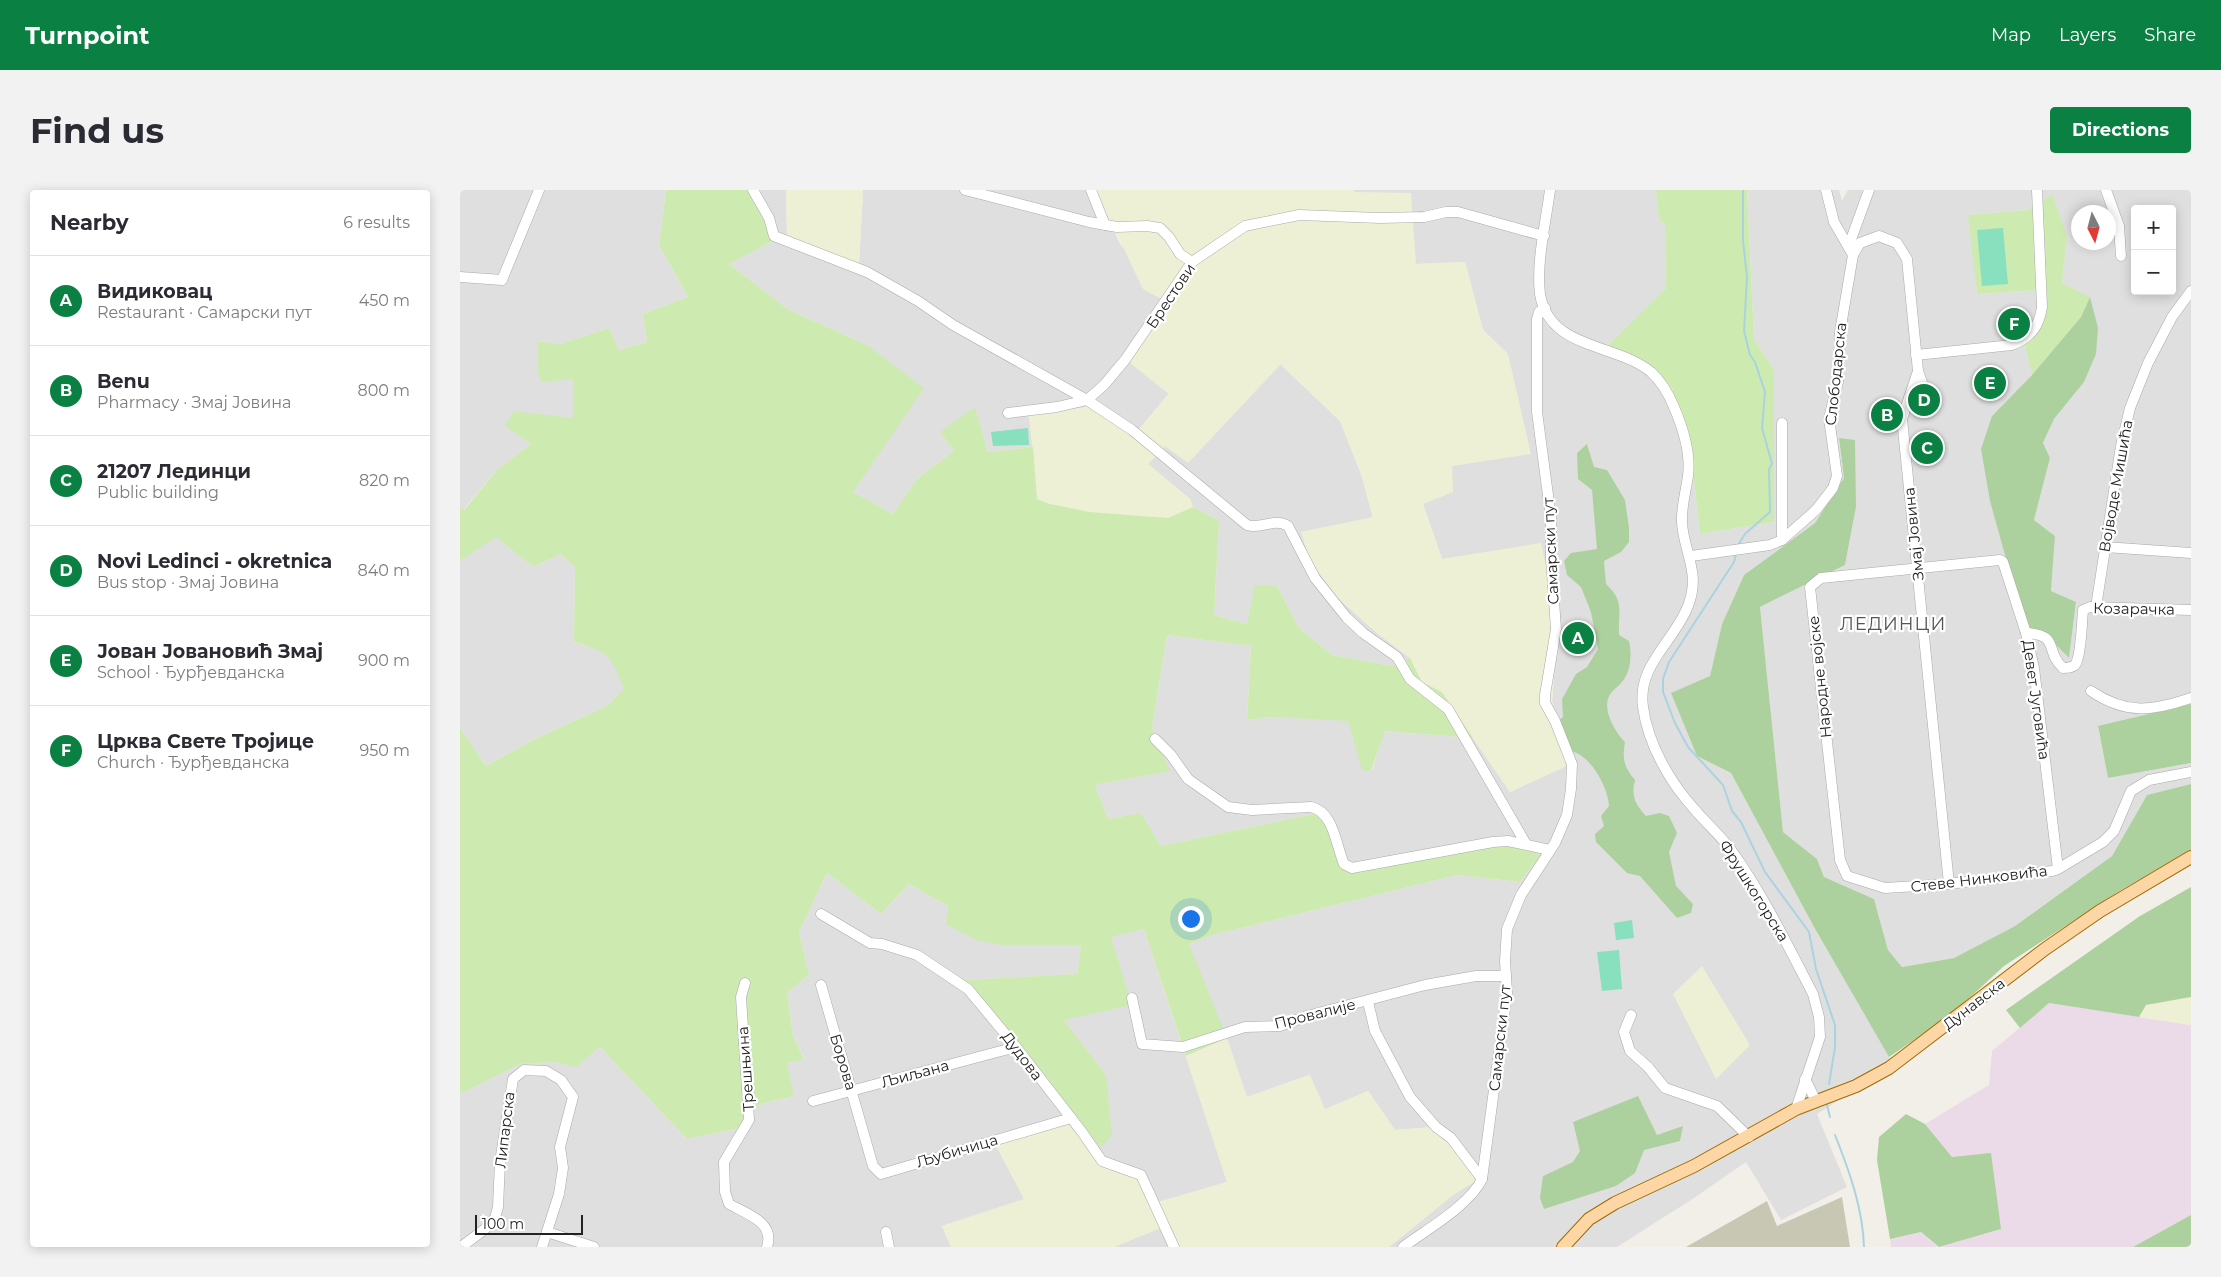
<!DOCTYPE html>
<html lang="en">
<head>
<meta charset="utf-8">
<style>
  body { margin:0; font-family:Montserrat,sans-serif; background:#f2f2f3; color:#2b2b33 }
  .controls { position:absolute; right:15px; top:15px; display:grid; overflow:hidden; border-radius:5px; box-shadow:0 2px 12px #0003 }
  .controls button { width:45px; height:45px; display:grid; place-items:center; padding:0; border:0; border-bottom:1px solid #e1e1e2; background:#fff; color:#2b2b33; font:25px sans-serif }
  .compass { position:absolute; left:1611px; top:15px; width:45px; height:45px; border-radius:50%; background:#fff; box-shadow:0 2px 12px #0003; rotate:174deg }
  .scale { position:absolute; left:15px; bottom:12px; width:108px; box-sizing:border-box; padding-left:5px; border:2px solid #222; border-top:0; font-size:14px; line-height:18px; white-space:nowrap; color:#222; -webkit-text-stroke:4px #fff; paint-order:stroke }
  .you { position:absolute; left:730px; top:728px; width:18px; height:18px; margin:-12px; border:4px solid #fff; border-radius:50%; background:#1a73e8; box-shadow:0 0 0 8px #1a73e833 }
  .badge { display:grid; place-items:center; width:32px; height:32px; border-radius:50%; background:#0b8043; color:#fff; font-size:16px; font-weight:700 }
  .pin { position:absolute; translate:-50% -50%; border:2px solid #fff; box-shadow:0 1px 5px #0006 }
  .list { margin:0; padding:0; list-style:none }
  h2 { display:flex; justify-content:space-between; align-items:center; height:65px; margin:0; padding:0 20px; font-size:21px }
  h2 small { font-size:16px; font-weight:400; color:#7c7c81 }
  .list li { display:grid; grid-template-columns:32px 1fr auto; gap:15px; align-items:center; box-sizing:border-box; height:90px; padding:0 20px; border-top:1px solid #e1e1e2 }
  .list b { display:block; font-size:19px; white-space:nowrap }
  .list p { margin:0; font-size:16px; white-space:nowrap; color:#7c7c81 }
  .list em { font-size:16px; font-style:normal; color:#7c7c81 }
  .map { position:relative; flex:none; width:1731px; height:1057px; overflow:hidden; border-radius:5px }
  header { display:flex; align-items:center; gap:30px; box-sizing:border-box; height:70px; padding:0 25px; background:#0b8043; color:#fff }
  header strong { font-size:24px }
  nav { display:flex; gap:28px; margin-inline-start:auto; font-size:18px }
  .intro { display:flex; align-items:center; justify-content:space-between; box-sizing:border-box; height:120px; padding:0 30px }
  h1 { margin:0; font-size:35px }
  .button { padding:12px 22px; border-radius:5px; background:#0b8043; color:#fff; font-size:18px; font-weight:700 }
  main { display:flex; gap:30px; padding:0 30px }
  aside { flex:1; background:#fff; border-radius:5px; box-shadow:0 2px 12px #0003 }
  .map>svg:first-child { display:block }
  .residential { fill:#e0dfdf; fill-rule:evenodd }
  .industrial { fill:#ebdbe8 }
  .construction { fill:#c7c7b4 }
  .farmland { fill:#eef0d5 }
  .grass { fill:#cdebb0 }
  .forest { fill:#add19e }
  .pitch { fill:#88e0be }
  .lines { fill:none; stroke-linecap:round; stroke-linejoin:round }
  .stream { stroke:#aad3df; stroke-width:2 }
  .minor-casing { stroke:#a9a9a9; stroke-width:11 }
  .major-casing { stroke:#a06b00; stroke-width:14 }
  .minor { stroke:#fff; stroke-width:10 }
  .major { stroke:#fcd6a4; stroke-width:12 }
  .labels { text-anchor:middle; stroke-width:4.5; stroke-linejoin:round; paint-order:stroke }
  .street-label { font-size:15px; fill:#222; stroke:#fff }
  .quarter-label { font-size:18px; letter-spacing:1px; fill:#555; stroke:#fff }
</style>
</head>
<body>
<header>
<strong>Turnpoint</strong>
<nav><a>Map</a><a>Layers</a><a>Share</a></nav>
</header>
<div class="intro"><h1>Find us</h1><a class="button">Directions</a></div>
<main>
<aside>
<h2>Nearby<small>6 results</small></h2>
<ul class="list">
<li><span class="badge">A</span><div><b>Видиковац</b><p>Restaurant · Самарски пут</p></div><em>450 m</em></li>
<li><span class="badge">B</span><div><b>Benu</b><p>Pharmacy · Змај Јовина</p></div><em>800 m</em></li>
<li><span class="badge">C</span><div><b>21207 Лединци</b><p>Public building</p></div><em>820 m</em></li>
<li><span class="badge">D</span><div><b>Novi Ledinci - okretnica</b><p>Bus stop · Змај Јовина</p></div><em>840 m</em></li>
<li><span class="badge">E</span><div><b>Јован Јовановић Змај</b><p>School · Ђурђевданска</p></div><em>900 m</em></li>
<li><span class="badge">F</span><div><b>Црква Свете Тројице</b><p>Church · Ђурђевданска</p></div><em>950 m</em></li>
</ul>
</aside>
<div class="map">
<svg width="1731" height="1057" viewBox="0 0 1731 1057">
  <rect width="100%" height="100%" fill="#f2efe9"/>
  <g class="residential">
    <path d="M0,0H206L199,55L228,107L183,124L187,152L159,160L149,138L100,154L78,151L114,189L113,229L71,254L37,280L3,320L0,317Z"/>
    <path d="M289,0H326L327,47L399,76L403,0H636L660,54L708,112L709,203L674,246L626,217L569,226L573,257L528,262L515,218L481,243L494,261L458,288L433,324L392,302L407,155L329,120L269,74L313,51Z"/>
    <path d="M893,0H1196L1199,29L1205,35L1206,98L1148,155L1188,175L1212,198L1230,254L1240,344L1314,332V180L1294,149L1287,0H1379L1382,11L1388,0H1731V514L1638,537L1648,588L1731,573V594L1687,605L1652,666L1555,736L1494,768L1442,777L1428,760L1414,709L1364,687L1357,669L1323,642L1300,417L1385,375L1396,317L1379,248L1384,288L1355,333L1284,385L1262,434L1250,486L1237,566L1271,583L1354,737L1434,875L1357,924L1387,997L1321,1030L1286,972L1234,1008L1157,1057H929L993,1005L1020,988L974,937L935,940L908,901L865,920L849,885L787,907L766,848L728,754L749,746L997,685L1060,692L1081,665L886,674L858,623L701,656L681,623L648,629L635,595L709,581L692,538L707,445L791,456L787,530L811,527L888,530L912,581L924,541L1013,548L1050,602L1107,575L1092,511L1098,433L982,369L963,314L992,277L1048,164L1023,140L1005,72L956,74ZM1591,5L1607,46L1602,93L1629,107L1624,192L1594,229L1583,254L1590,268L1574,330L1595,346L1591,401L1616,412L1609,468L1588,447L1532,226L1572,185L1565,155L1578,144L1577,100L1517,104L1509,25L1568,20ZM1675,19H1712V101H1675ZM1618,22H1648V52H1618Z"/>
    <path d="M820,174L880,231L901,284L913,328L841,342L851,372L879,409L917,443L950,468L932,476L872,465L839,438L817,396L787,434L754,425L759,331L733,317L730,309L688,274L705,256L728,272Z"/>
    <path d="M36,346L73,377L101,364L115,377L114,452L141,460L154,474L165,499L147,516L75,549L26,576L0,538V371Z"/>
    <path d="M367,683L421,724L449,694L488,716L541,755H621L617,784L506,790L567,862L646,885L604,830L650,747L684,739L767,992L688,1015L676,987L536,954L565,1009L482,1036L491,1057H0V904L60,874L95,872L116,876L140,857L227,949L276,939L300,914L334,906L326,873L344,868L333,845L327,803L349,785L339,742Z"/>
    <path d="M710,1034L720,1057H654Z"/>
  </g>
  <g class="industrial">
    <path d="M1589,813L1731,835V1025L1673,1057H1479L1541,1039L1492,967L1465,934L1529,895L1532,861Z"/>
    <path d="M1461,1042L1478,1057H1431L1430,1049Z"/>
  </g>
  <path class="construction" d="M1382,1007L1390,1057H1226L1307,1011L1317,1036Z"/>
  <g class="farmland">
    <path d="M326,0H403L399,76L327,47Z"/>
    <path d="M636,0H893V2L951,3L956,74L1005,72L1023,140L1048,164L1071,264L992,276L993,302L963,314L982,369L1081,353L1098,433L1092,511L1107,576L1050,602L982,503L962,492L950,468L917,443L879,409L851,372L841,342L913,327L901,284L880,231L821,174L728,273L705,256L688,274L730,309L733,317L708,328L630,322L590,314L577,308L569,226L627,217L673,246L709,204L670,173L707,112L683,99Z"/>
    <path d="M1242,776L1290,855L1256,889L1213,804Z"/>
    <path d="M1731,807V835L1679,827L1686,815Z"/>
    <path d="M767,848L787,907L850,885L865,919L908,901L935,940L974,937L1020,988L993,1005L929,1057H720L710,1034L654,1057H491L482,1036L564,1009L535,954L608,934L646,977L676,987L689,1015L767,992L726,866Z"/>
  </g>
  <g class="grass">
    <path d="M206,0H289L295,8L313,51L269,74L329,120L407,155L464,198L393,302L433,324L458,288L494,261L480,242L515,217L528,262L573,257L577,309L590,314L630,322L708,328L733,317L759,331L754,425L787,434L795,395L817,396L839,438L872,465L932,476L950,468L962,492L982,502L1013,548L925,541L911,581L902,580L888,531L811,527L787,530L791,456L707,445L692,538L710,581L635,595L648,629L681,623L701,656L858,623L886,674L1044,654L1081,665L1060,692L997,685L749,746L729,754L767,848L726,866L684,739L651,747L672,815L604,830L646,885L652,945L641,958L567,862L505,790L617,784L621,755H541L516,750L486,734L488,716L449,694L421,724L367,683L339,742L349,785L327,803L333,845L344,869L327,873L334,906L300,914L276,939L227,949L140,857L116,877L95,872L60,874L0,904V538L26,576L75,549L147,516L164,499C151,466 150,462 114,452L115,377L101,364L73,377L36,347L0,371V317L4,320L37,280L71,254L45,236L54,221L113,228V189L81,192L78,181V151L100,154L149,138L159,160L187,152L183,124L228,107L199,55Z"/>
    <path d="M1196,0H1287L1294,149L1314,180V332L1240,344L1230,254L1212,198L1188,175L1148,155L1206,98L1205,35L1199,29Z"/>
    <path d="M1592,4L1607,46L1602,93L1630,107L1621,127L1572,185L1565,155L1578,144L1577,100L1517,104L1508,25L1568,20Z"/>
  </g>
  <g class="forest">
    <path d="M1630,107L1638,138L1636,164L1624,192L1594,229L1583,253L1590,268L1574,330L1595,346L1591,401L1616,412L1609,468L1588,447L1570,441L1557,408L1530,311L1521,259L1532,226L1572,185L1621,127Z"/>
    <path d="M1379,248L1395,250L1396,317L1385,375L1300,417L1323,642L1357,669L1364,687L1414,709L1428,760L1442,777L1494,768L1555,736L1652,666L1687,605L1731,594V660L1661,700L1544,776L1491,825L1429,867L1354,737L1271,583L1237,566L1211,503L1250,486L1262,434L1284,385L1355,333L1384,288Z"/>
    <path d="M1127,254L1134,277L1147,280L1165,310L1169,338V352L1161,362L1144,371L1146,394C1165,412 1158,420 1159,445L1169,451C1172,464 1171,482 1162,492C1159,496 1154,499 1151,503C1140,517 1155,542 1165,552C1162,569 1164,577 1175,590C1171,606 1175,614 1186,626L1200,623L1209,626L1217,643L1209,662L1216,696L1233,714L1231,723L1217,728L1180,686L1167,683L1136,652L1135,644L1144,636L1141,626L1149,616C1148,597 1130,563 1109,561L1099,530L1103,527L1102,509L1116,484L1127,477L1138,459L1131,422L1121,397L1107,385L1104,371L1111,363L1137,359L1132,300L1118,289L1117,263Z"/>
    <path d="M1731,514V573L1648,588L1638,536Z"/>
    <path d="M1731,697V807L1686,815L1679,827L1589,813L1560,838L1546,820L1680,726Z"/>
    <path d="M1178,906L1197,945L1223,936L1220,951L1184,960L1175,983L1156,996L1084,1019L1080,1008L1083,986L1113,972L1120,961L1113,932Z"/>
    <path d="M1446,924L1465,934L1492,967L1531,963L1541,1039L1479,1057L1461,1042L1430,1049L1417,970L1419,947Z"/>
    <path d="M1731,1025V1057H1673Z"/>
  </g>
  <g class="pitch">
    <path d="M1543,38L1548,94L1522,96L1517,40Z"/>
    <path d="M568,238L569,255L533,256L531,242Z"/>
    <path d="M1172,730L1174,748L1156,750L1154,733Z"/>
    <path d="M1159,760L1162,799L1142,801L1137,762Z"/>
  </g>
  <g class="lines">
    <g class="stream">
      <path d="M1278,355L1285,344L1310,322L1309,279L1312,274L1302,238L1305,202L1295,172L1290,165L1284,141L1287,87L1283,51V0"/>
      <path d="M1276,364L1274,372L1209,472L1203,489V502L1215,533L1228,557L1263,595L1272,621L1281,632L1305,682L1349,742L1356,779L1375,835V857L1369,894"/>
      <path d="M1367,915L1370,927"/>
      <path d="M1375,945C1389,980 1403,1019 1404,1057"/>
    </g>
    <defs>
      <g id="minor">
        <path d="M293,0L309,28L314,46L407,82L458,111L493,135L627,210L672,240L787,335C802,340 814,327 828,336L855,388L887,428L903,443L937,467L950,489L988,519L1066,654"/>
        <path d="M505,0L629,32L657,37L687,36L700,38L709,47L720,64L732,72"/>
        <path d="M631,0L645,35"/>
        <path d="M1090,0C1086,31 1076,73 1080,104C1089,160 1156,153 1191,182C1201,191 1209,205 1214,217C1223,238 1231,263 1228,286C1226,301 1221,317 1222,333C1224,363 1241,383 1228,416C1214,452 1177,475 1183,517C1188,555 1211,594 1236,621C1247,634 1261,646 1271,660C1301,701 1329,758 1353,804L1359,827L1360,847L1336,919"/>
        <path d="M1646,0L1659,36L1661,66"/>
        <path d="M1389,55L1409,0"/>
        <path d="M1393,65L1400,53L1419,46L1437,53L1447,69L1458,181L1442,229L1489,694"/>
        <path d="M0,87L42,90L79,0"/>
        <path d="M1456,165L1552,155C1571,147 1579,137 1582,117L1577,0"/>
        <path d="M1449,208L1462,207L1466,204L1458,181"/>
        <path d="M548,223L597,217L627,210L644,195L665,170L732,72L785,36L839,25L920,28L964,27L986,22H998L1084,46"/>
        <path d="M1322,350V233"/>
        <path d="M1645,357L1731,363"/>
        <path d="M1231,366L1310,355L1322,350L1356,320L1373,298L1377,286L1369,228L1378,192L1380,142L1393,65L1374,32L1366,0"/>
        <path d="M1636,417L1661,256L1670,218L1688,173L1712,127L1731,101"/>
        <path d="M1566,443C1601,445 1584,461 1603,478C1608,478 1611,478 1615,475C1621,467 1622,431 1623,420L1630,417L1731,420"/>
        <path d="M1631,501C1666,525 1693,521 1731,508"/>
        <path d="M695,549L711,565L728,589L768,617L792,620L851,617C874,622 876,656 884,674L892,678L1033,652L1048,651L1090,660"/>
        <path d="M1598,679L1574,478L1566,443L1543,372L1540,370L1361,388L1350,397L1380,670L1387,686L1425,698L1489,694L1592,681L1598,679L1643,652L1654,641L1671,601L1689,590L1731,582"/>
        <path d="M361,724L410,753L422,754L457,765L508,799L556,857L622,942L642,971L681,985L714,1057"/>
        <path d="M285,793L281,807L289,930L264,972L265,1002L269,1014C287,1024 315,1032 307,1057"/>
        <path d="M361,795L413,976L421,984L611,928"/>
        <path d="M672,808L682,854L723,857L785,837L820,836L847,826L965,795L1016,786H1046"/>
        <path d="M908,812L915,841L950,907L976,937L991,948L1022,989"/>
        <path d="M1171,825L1164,842L1170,861L1188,877L1205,898L1257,916L1289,947"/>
        <path d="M1345,889L1356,911"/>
        <path d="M353,911L556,857"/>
        <path d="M87,1042L134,1057"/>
        <path d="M426,1042L429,1057"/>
        <path d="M1,1057L25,1039L35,1028L38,1017L40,972L53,889L64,880L86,881L101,890L113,907L100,957L103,978L99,1004L82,1057"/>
        <path d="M943,1057C966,1040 1010,1015 1022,989L1047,803L1045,771L1047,739L1061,705L1095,653L1107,625L1111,599L1112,574L1095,531L1085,513V505L1096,439L1091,368V328L1077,222V129L1079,122L1085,118"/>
      </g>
      <path id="major" d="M1103,1057L1129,1029L1155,1013L1234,976L1336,919L1396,896L1429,878L1585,759L1640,721L1731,667"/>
    </defs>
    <use href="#minor" class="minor-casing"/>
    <use href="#major" class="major-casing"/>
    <use href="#minor" class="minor"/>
    <use href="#major" class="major"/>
  </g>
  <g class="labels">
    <g class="street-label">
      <text transform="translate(711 106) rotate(-56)" y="5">Брестови</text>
      <text transform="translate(1376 184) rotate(-84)" y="5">Слободарска</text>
      <text transform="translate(1656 296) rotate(-80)" y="5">Војводе Мишића</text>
      <text transform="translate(1454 344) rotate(-96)" y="5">Змај Јовина</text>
      <text transform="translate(1091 361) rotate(-93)" y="5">Самарски пут</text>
      <text transform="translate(1674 419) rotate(1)" y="5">Козарачка</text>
      <text transform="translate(1360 487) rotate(-96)" y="5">Народне војске</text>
      <text transform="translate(1576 510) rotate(82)" y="5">Девет Југовића</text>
      <text transform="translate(1519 689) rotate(-7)" y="5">Стеве Нинковића</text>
      <text transform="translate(1294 701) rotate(58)" y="5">Фрушкогорска</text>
      <text transform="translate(1514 814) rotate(-38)" y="5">Дунавска</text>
      <text transform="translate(855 824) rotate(-14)" y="5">Провалије</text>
      <text transform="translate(1040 848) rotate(-84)" y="5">Самарски пут</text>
      <text transform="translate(562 866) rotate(53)" y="5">Дудова</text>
      <text transform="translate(383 872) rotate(73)" y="5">Борова</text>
      <text transform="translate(286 879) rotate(-94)" y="5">Трешњина</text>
      <text transform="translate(455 884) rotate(-15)" y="5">Љиљана</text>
      <text transform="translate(45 940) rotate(-83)" y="5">Липарска</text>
      <text transform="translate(497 961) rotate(-16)" y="5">Љубичица</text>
    </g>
    <g class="quarter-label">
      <text x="1433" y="440">ЛЕДИНЦИ</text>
    </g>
  </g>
</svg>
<div class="controls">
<button>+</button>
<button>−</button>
</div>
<svg class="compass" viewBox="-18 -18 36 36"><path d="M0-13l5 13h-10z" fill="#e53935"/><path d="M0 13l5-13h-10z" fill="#7c7c81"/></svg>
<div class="scale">100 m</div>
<div class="you"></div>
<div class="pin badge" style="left:1118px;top:448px">A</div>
<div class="pin badge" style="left:1427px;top:225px">B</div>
<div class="pin badge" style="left:1467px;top:258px">C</div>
<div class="pin badge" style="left:1464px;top:210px">D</div>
<div class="pin badge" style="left:1530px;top:193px">E</div>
<div class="pin badge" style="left:1554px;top:134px">F</div>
</div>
</main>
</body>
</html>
